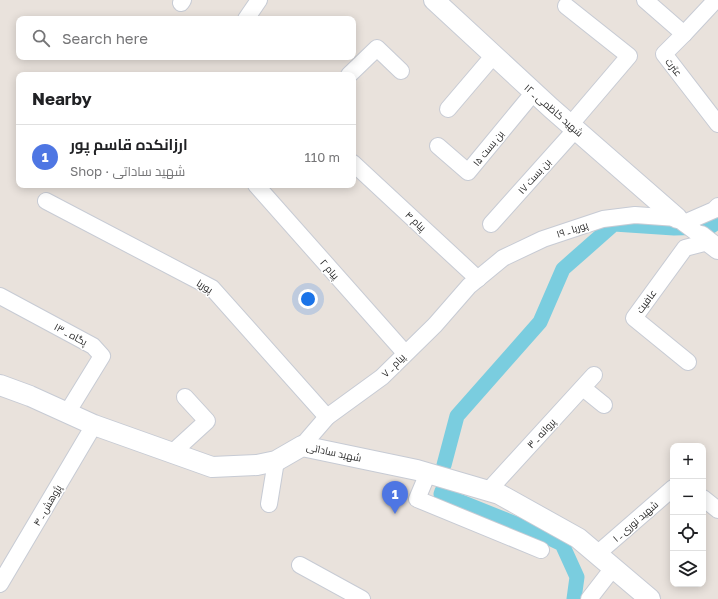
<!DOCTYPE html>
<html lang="en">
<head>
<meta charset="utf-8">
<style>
  body { margin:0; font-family:"Golos Text",Cairo,sans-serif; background:#f2f2f2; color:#202124 }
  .controls { position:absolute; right:12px; bottom:12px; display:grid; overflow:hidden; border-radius:8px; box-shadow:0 2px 10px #0003 }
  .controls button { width:36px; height:36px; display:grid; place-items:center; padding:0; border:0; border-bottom:1px solid #e0e0e0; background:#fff; color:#202124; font:20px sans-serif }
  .you { position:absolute; left:308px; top:299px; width:14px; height:14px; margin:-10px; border:3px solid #fff; border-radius:50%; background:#1a73e8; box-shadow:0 0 0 6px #1a73e833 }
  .badge { display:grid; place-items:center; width:26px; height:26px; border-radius:50%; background:#4e76e3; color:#fff; font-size:13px; font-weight:700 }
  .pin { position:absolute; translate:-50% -33px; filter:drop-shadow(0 1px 2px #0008) }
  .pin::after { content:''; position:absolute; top:21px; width:14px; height:12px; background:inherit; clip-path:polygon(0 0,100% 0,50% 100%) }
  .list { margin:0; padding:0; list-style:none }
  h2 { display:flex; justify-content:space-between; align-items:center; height:52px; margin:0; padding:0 16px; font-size:17px }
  h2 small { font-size:13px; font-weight:400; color:#757577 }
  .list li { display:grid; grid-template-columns:26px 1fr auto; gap:12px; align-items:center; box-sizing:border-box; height:64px; padding:0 16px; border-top:1px solid #e0e0e0 }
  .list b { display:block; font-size:15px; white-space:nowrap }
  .list p { margin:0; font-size:13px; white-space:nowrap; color:#757577 }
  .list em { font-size:13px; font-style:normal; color:#757577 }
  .icon { flex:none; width:22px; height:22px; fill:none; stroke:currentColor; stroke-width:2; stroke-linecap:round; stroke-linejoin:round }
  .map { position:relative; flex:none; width:718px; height:599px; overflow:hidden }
  .search { position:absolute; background:#fff; box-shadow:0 2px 10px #0003; left:16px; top:16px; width:340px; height:44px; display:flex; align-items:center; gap:10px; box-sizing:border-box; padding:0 14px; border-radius:8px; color:#757577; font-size:15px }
  .panel { position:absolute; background:#fff; box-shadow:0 2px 10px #0003; left:16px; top:72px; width:340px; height:116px; border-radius:8px }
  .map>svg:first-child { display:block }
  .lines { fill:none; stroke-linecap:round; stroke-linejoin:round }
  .canal { stroke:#7acddf; stroke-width:15 }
  .minor-casing { stroke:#c7cbd4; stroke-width:18 }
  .tertiary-casing { stroke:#c7cbd4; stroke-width:22 }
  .minor { stroke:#fff; stroke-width:16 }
  .tertiary { stroke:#fff; stroke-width:20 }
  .labels { text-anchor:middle; stroke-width:3; stroke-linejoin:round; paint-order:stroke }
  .street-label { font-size:10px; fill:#282828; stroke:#fff }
</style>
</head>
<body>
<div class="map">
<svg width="718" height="599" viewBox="0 0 718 599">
  <rect width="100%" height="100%" fill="#e9e2dc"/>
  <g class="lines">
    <g class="canal">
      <path d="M444,465L457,416L540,322L563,269L614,224L674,228L710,227L718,221"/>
      <path d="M442,491L441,494L541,534L562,544L577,577L574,599"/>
    </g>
    <defs>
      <g id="minor">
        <path d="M645,0L684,34L664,54L718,124"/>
        <path d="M181,3L183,0"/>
        <path d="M566,6L629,56L571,124"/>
        <path d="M246,19L259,0"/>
        <path d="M684,34L713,3"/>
        <path d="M349,75L377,48L401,71"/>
        <path d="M448,109L494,55"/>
        <path d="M438,146L468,172L534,92"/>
        <path d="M353,163L478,279"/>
        <path d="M256,185L405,353"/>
        <path d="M46,201L212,288L327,417"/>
        <path d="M684,223L714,210L718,206"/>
        <path d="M491,224L576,129"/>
        <path d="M0,296L93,346L102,356L67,413"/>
        <path d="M688,362L634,318L685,248L708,242"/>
        <path d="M583,388L604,405"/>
        <path d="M302,446L327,417L382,377L435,325L469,286L503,258L543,239L603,219L635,215L677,218L701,236"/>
        <path d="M172,453L207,421L185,397"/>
        <path d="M428,473L417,499L541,550"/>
        <path d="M488,491L594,375"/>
        <path d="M703,498L718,510"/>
        <path d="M269,504L276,461"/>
        <path d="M597,554L673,488"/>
        <path d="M300,565L362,599"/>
        <path d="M0,584L94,425"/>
        <path d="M589,599L613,568"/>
      </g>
      <g id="tertiary">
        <path d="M434,0L551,108L677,218"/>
        <path d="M701,236L718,249"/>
        <path d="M0,385L30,396L94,425L212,467L257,465L276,461L302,446L417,470L499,494L578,538L650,599"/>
      </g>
    </defs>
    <use href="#minor" class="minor-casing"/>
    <use href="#tertiary" class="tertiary-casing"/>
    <use href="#minor" class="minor"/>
    <use href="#tertiary" class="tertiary"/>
  </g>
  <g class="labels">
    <g class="street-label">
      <text transform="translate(674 67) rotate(52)" y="4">عترت</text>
      <text transform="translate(554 110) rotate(41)" y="4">شهید کاظمی ـ ۱۲</text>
      <text transform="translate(488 148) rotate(-51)" y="4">بن بست ۱۵</text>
      <text transform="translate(534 176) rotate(-48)" y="4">بن بست ۱۷</text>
      <text transform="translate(416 221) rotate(43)" y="4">پیام ۴</text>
      <text transform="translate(572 229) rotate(-18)" y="4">پوریا ـ ۱۹</text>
      <text transform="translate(330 269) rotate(49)" y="4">پیام ۲</text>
      <text transform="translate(205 286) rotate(32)" y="4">پوریا</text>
      <text transform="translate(646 301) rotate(-54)" y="4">عافیت</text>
      <text transform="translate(71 334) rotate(28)" y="4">پگاه ـ ۱۳</text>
      <text transform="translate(393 365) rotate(-45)" y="4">پیام ـ ۷</text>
      <text transform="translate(541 433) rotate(-47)" y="4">پروانه ـ ۳</text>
      <text transform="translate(334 452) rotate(12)" y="4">شهید ساداتی</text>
      <text transform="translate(47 505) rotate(-59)" y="4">پژوهش ـ ۴</text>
      <text transform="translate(635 521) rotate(-41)" y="4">شهید نوری ـ ۱</text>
    </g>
  </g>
</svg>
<div class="controls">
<button>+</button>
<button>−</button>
<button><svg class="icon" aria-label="locate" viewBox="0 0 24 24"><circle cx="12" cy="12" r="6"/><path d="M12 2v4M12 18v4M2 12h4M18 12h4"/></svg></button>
<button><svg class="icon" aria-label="layers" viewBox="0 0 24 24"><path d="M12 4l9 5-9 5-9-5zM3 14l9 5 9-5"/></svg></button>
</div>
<div class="you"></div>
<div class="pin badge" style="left:395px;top:514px">1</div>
<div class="search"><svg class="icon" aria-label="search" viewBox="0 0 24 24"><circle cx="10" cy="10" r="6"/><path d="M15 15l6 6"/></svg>Search here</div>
<section class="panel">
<h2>Nearby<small></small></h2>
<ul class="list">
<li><span class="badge">1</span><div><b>ارزانکده قاسم پور</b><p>Shop · شهید ساداتی</p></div><em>110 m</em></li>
</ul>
</section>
</div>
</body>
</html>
